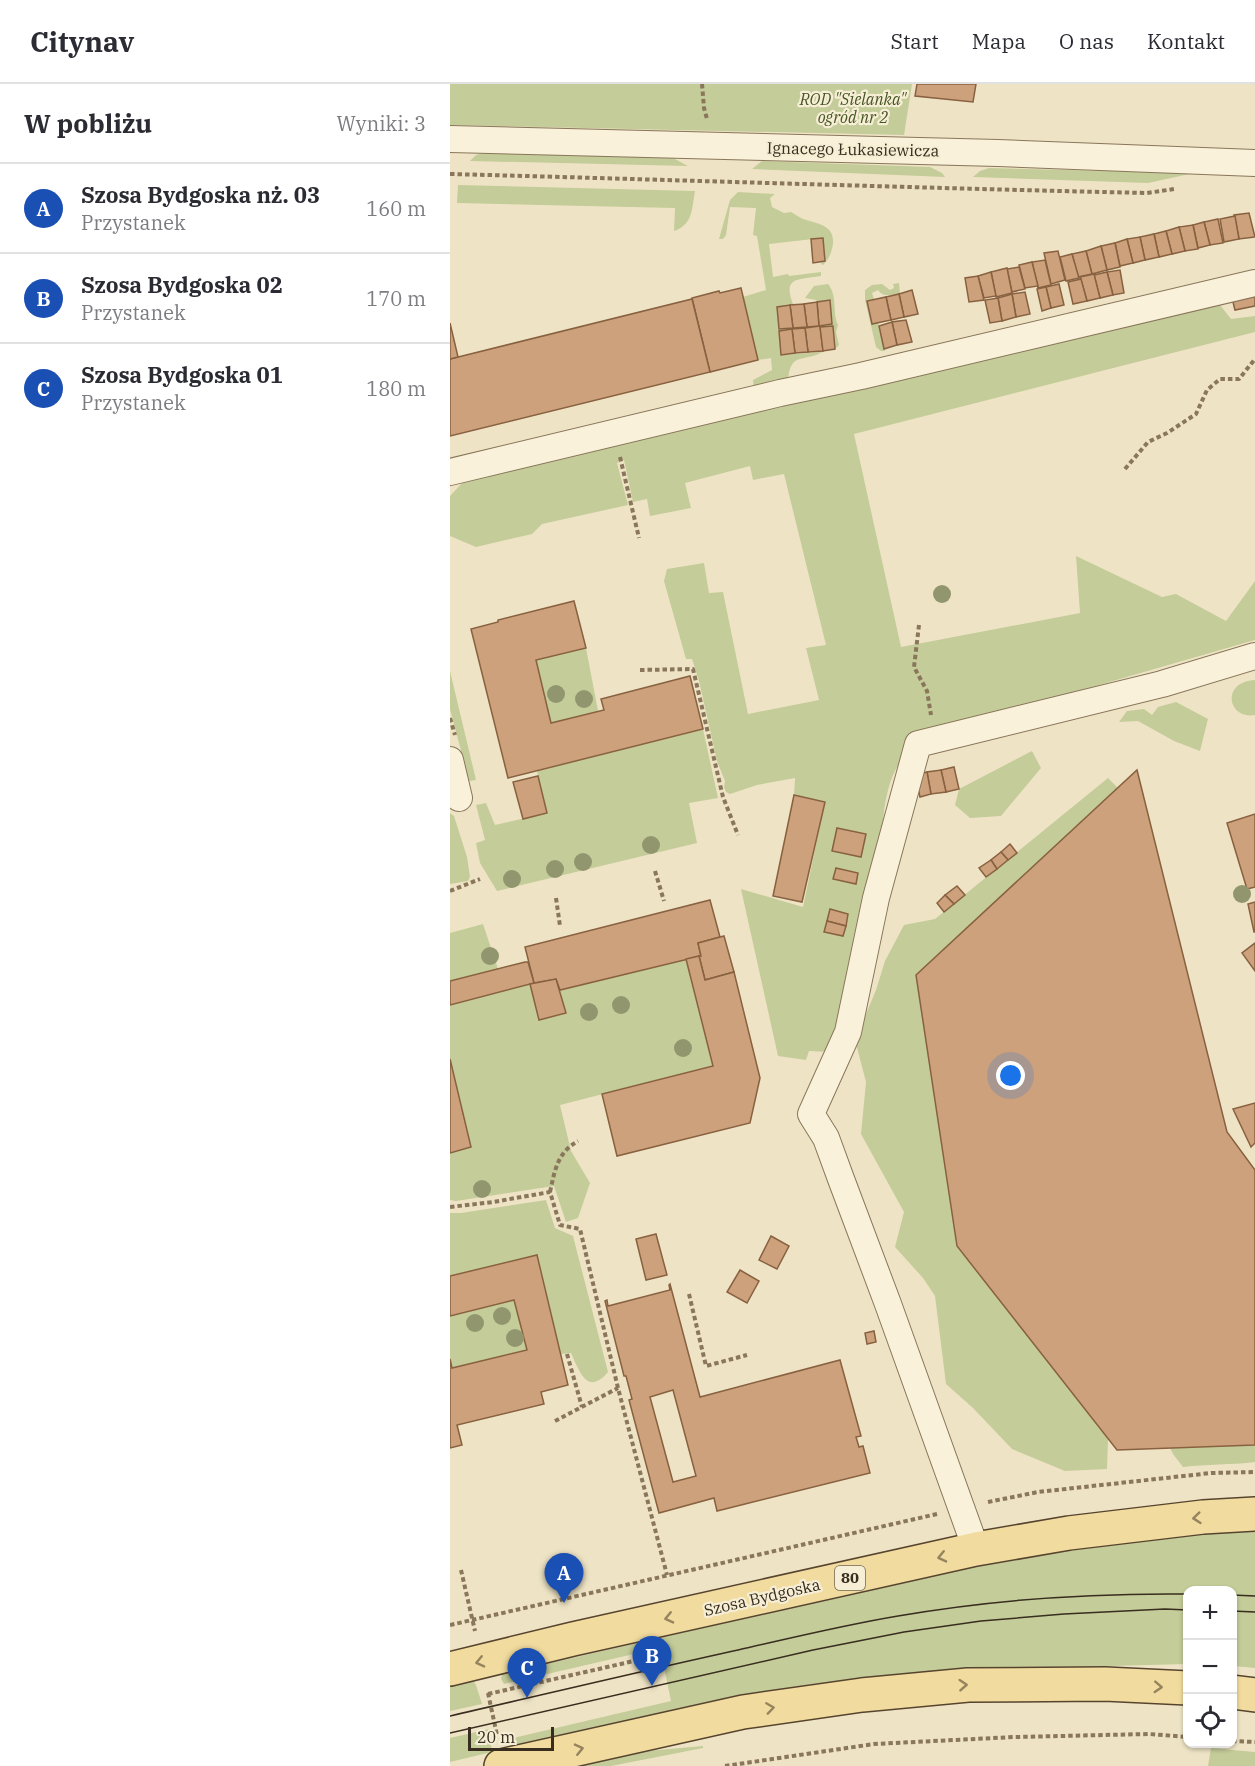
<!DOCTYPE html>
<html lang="pl">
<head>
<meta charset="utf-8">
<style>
  body { margin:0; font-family:"IBM Plex Serif",serif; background:#f2f2f3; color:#2b2b33 }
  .controls { position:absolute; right:18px; bottom:18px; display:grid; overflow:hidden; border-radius:12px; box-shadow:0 2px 4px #0004 }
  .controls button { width:54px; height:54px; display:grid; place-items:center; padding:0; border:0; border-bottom:2px solid #e1e1e2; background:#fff; color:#2b2b33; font:30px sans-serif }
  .scale { position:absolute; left:18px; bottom:15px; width:86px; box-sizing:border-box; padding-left:6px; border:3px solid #392d1f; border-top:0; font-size:16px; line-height:21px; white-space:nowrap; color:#392d1f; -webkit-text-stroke:4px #f6eed5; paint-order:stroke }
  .you { position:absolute; left:561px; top:992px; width:21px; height:21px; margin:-15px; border:4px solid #fff; border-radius:50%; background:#1a73e8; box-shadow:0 0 0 9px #1a73e833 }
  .badge { display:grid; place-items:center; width:39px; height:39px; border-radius:50%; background:#111827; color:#fff; font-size:20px; font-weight:700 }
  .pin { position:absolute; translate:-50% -50px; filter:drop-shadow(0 2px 3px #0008) }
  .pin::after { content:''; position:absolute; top:32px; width:21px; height:18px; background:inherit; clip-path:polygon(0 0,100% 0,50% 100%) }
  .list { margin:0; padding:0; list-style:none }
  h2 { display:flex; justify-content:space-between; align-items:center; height:78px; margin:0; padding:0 24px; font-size:26px }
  h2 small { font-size:20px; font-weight:400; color:#7c7c81 }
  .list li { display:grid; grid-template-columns:39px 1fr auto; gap:18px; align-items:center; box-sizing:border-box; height:90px; padding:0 24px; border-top:2px solid #e1e1e2 }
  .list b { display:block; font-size:22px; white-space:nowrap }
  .list p { margin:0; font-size:20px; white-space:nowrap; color:#7c7c81 }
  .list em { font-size:20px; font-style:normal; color:#7c7c81 }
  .icon { flex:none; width:33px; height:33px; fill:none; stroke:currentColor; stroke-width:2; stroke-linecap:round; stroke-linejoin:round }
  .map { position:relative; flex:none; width:805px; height:1682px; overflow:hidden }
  header { display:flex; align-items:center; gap:36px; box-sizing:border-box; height:84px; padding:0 30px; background:#fff; border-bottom:2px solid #e1e1e2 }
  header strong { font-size:28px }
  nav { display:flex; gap:33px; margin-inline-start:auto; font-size:21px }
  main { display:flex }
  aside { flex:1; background:#fff }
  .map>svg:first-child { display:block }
  .green { fill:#c4cc99 }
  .building { fill:#cca17b; stroke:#886141; stroke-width:1.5; fill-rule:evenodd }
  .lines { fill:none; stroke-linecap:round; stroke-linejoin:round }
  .minor-casing { stroke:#89765b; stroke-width:28 }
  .primary-casing { stroke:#57442f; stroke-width:36 }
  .path { stroke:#89765b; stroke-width:4; stroke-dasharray:4.5 3; stroke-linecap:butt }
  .minor { stroke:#f9f1d9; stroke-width:26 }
  .primary { stroke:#f1db9e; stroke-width:33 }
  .tram { stroke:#392d1f; stroke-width:1.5 }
  .tree { fill:#92966e }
  .oneway { stroke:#95845e }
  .labels { text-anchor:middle; stroke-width:4.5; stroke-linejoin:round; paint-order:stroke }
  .shield { fill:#f6eed5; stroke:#726756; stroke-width:1.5 }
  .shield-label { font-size:15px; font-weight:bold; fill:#392d1f }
  .park-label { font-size:16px; font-style:italic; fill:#475626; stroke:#f6eed5 }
  .street-label { font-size:16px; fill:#392d1f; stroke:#f6eed5 }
</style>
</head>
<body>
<header>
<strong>Citynav</strong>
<nav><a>Start</a><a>Mapa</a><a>O nas</a><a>Kontakt</a></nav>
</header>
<main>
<aside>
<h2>W pobliżu<small>Wyniki: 3</small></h2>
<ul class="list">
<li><span class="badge" style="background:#1a4fb4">A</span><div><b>Szosa Bydgoska nż. 03</b><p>Przystanek</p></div><em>160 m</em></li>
<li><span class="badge" style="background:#1a4fb4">B</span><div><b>Szosa Bydgoska 02</b><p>Przystanek</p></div><em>170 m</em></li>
<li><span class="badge" style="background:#1a4fb4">C</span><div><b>Szosa Bydgoska 01</b><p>Przystanek</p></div><em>180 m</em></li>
</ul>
</aside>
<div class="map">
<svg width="805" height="1682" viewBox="0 0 805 1682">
  <rect width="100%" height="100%" fill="#eee4c5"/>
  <g class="green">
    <path d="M0,0H462L454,51L0,41Z"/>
    <path d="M33,69L223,74L238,82L20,77L26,71Z"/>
    <path d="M312,77L480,83L492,89L495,93L302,85Z"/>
    <path d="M539,84L744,89L698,99L523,93L530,87Z"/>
    <path d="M8,101L245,107C242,124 243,141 224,147L225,124L7,119Z"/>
    <path d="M288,108L325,110L320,114L322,123L334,129L341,128C345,130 348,133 353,135C368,140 388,141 382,165C380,172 378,176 373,181L371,180L372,178L375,177L372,154L319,160L323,193L338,190L339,192L371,188V192C349,196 332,192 343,220L327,223L329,245L382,240L366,216L355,214L364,202L378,200C388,212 382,229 388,241L386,248L389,261L385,265L382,242L329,247L331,271L373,268C352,279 340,267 338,298L304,307L303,296L322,286L321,274L308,276L293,213L316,206L307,152L303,151L306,124L280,123L276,151L273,155H269L280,116Z"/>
    <path d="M449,199L450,210C441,211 434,214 428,206L422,209L424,215L417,217L428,238L435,267H431L426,263L415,216V206L422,201L432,200L440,206L444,204L443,200Z"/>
    <path d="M767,217L781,235L805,232V248L404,350L451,563L630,529L626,472L712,513L726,510L776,537L805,497V556L479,650C466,661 452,671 445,687C431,715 434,750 427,781C413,844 396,906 381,968L359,967L356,976L328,972L291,805L353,823L375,718L344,711L345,694L307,701L280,710L276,708L274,703L275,697L267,677L249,597L242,575H236L214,497L217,485L254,479L259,509L273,508L298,630L369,616L356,564L376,561L334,390L303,396L300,382L235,399L241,424L200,432L197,415L183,418L174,376L167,379L178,421L92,440L82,450L26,463L0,452V412L14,397Z"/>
    <path d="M136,564L148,627L101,639L86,576Z"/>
    <path d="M0,587L26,696L19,697L0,625Z"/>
    <path d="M805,596V631C778,636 770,598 805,596Z"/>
    <path d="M726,618L758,635L750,667L724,657L688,637L669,638L677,627L694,625L702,631L708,623Z"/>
    <path d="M253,645L268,714L239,719L247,759L47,807L30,779L26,759L35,756L26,721L36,719L45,741L97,729L87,687Z"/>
    <path d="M582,667L591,684L551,732L520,734L505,721L509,705Z"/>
    <path d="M658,694L679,715L638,1300L658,1355L657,1385L615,1387L562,1365L523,1324L496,1300L485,1212L473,1194L445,1163L454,1128L411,1050L416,998L405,956L426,906L435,877L454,841L485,835Z"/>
    <path d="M0,729L4,732L17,773L20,793L18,797L0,800Z"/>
    <path d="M33,840L48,885L0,897V849Z"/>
    <path d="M236,875L263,982L110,1021L121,1067L140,1099L128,1134L116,1138L104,1102L6,1117L0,1116V1069L21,1063L0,975V921L80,900L90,936L116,929L110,906Z"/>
    <path d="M96,1116L105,1144L123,1152L158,1288C137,1313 129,1286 121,1269L111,1270L87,1171L0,1192V1129H11Z"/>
    <path d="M64,1216L77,1266L2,1284L0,1275V1232Z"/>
    <path d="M805,1316V1378C781,1381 757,1380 733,1383L723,1370L708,1339Z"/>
    <path d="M805,1446V1584L783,1582L782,1506H738L737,1580L510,1586L362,1600L228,1625L61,1664L59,1655L221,1617L210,1564L54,1600L51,1595L52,1590L502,1487L633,1462L753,1449Z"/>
    <path d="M23,1596L26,1601L32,1620L0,1627V1601Z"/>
    <path d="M39,1645L42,1668L0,1678V1654Z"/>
    <path d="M253,1662V1664L161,1682H119L174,1669Z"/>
    <path d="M761,1664L805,1668V1682H758Z"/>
  </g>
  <g class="building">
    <path d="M467,0H526L523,18L465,12Z"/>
    <path d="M799,129L805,153L789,155L784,131Z"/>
    <path d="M785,132L789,155L774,158L770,135Z"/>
    <path d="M768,135L773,159L760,161L754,138Z"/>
    <path d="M754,138L760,161L748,164L743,141Z"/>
    <path d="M743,141L748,165L735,167L729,143Z"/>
    <path d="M729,143L735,167L722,170L716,147Z"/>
    <path d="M716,147L722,170L709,173L704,150Z"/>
    <path d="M704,150L709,173L695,176L690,153Z"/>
    <path d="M690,153L695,176L683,179L677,155Z"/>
    <path d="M373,154L375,177L363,179L361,155Z"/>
    <path d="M677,155L683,179L670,182L665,159Z"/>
    <path d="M665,159L670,183L657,186L651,162Z"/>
    <path d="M651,162L657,186L642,190L636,167Z"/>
    <path d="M608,167L615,196L601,200L594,169Z"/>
    <path d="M636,167L642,190L628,193L622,170Z"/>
    <path d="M622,170L629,194L616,197L610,173Z"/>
    <path d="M595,176L601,201L588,204L582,178Z"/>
    <path d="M582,178L588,202L575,204L569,181Z"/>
    <path d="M569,183L575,205L562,208L557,185Z"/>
    <path d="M557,184L562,209L546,213L541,188Z"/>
    <path d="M670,186L674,209L663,211L657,188Z"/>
    <path d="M541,188L546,212L534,214L528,192Z"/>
    <path d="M657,188L663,211L650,214L644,191Z"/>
    <path d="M644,190L650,214L637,217L630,193Z"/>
    <path d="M528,192L534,216L519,218L515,194Z"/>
    <path d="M631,195L637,217L623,220L618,198Z"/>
    <path d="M609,200L614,221L601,224L596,203Z"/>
    <path d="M596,203L601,224L592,227L587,205Z"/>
    <path d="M291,204L308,276L260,288L242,214L269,207L270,209Z"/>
    <path d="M462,206L468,230L454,233L449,210Z"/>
    <path d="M575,208L580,230L566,233L562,210Z"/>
    <path d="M805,208V222L785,226L782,214Z"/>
    <path d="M449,210L454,233L441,236L436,213Z"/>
    <path d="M562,210L566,233L552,237L548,214Z"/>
    <path d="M436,213L441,236L422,240L417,217Z"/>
    <path d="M548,214L552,237L540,239L535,216Z"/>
    <path d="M242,215L260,288L0,352V275Z"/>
    <path d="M380,216L382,240L369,242L367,218Z"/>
    <path d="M367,218L369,242L357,243L354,220Z"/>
    <path d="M354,220L357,243L343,244L340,221Z"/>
    <path d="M340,221L343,244L329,245L327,223Z"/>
    <path d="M456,236L462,258L447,261L442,238Z"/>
    <path d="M442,238L447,261L434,265L429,242Z"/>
    <path d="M0,239L8,273L0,275Z"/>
    <path d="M370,242L373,267L358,268L355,244Z"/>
    <path d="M383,242L385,265L373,267L370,243Z"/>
    <path d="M355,244L358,268L345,269L342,245Z"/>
    <path d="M342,245L345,269L331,271L329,247Z"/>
    <path d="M124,517L136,564L86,576L101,639L154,626L151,615L240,592L253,645L58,694L21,545L48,538V536Z"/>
    <path d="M504,683L509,705L496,708L491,686Z"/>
    <path d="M491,686L496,708L481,710L477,688Z"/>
    <path d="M687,686L777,1048L805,1086V1361L667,1366L507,1162L466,891Z"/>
    <path d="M477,688L481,710L470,713L465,691Z"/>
    <path d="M88,692L97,729L73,735L63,698Z"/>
    <path d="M344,711L375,718L352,818L323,812Z"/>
    <path d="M805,730V803L797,805L777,739Z"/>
    <path d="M387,744L416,750L411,773L382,767Z"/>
    <path d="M560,760L567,769L558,776L551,768Z"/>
    <path d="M551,768L558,776L547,785L541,776Z"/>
    <path d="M541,776L547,785L536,793L529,784Z"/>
    <path d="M386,784L408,789L406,800L383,795Z"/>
    <path d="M507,802L515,811L504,820L495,811Z"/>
    <path d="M495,811L504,820L494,828L487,819Z"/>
    <path d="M260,816L270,853L248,859L251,872L110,906L106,895L84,899L75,863Z"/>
    <path d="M805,818V848H804L798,820Z"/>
    <path d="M380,825L398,830L396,842L377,837Z"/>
    <path d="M377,837L396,842L393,852L374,848Z"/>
    <path d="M274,852L284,888L255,896L249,872H251L248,859Z"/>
    <path d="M805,859V887L792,869Z"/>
    <path d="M249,872L255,896L284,888L310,994L300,1039L167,1072L152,1010L263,982L236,875Z"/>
    <path d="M75,878H78L84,899L0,921V897Z"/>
    <path d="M106,895L116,929L89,936L80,900Z"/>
    <path d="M0,975L21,1063L0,1069Z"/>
    <path d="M805,1019V1059L801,1063L783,1025Z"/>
    <path d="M206,1150L217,1191L196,1196L186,1155Z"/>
    <path d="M321,1152L339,1162L327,1185L309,1176Z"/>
    <path d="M87,1171L118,1301L91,1308L94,1320L7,1341L12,1361L0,1364V1275L2,1284L77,1266L64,1216L0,1232V1192Z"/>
    <path d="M290,1186L309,1197L297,1219L277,1208Z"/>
    <path d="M220,1200L250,1313L390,1276L411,1352L406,1353L409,1363L413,1362L420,1389L267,1427L264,1414L209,1429L179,1316L182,1315L176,1292H174L155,1217L157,1216L158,1222L220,1206L219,1201ZM223,1306L246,1392L223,1398L200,1313Z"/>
    <path d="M424,1247L426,1258L417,1260L415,1249Z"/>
  </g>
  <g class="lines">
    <defs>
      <g id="minor">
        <path d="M0,55L548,69L805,79"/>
        <path d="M0,388L330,309L411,292L805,199"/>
        <path d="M0,676L9,714"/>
        <path d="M526,1465L438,1220L391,1095L376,1054L361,1030L398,948L426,814L468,660L712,600L805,572"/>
      </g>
      <g id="primary">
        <path d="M0,1585L123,1555L526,1465L619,1449L753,1433L805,1430"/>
        <path d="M782,1608L805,1611"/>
        <path d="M51,1682L293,1628L412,1611L518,1601L655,1600L738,1604"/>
      </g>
    </defs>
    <use href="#minor" class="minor-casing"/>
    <use href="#primary" class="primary-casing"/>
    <g class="path">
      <path d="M252,0L254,24L257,35"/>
      <path d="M0,90C233,96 465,104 697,109L724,105"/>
      <path d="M170,373L189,454"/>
      <path d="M675,385L698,358L717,349L746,330L757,306L770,295H789L805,275"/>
      <path d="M469,541L464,583L477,607L481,631"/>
      <path d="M190,586L243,585L273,713L288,751"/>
      <path d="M0,634L5,651"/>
      <path d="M205,787L214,817"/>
      <path d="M0,807L30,795"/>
      <path d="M106,814L110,842"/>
      <path d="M100,1108C105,1086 107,1069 128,1057"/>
      <path d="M0,1123L43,1118L100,1108L110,1141L130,1145L168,1304L217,1491"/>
      <path d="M239,1210L256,1282L297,1271"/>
      <path d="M117,1270L132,1323"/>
      <path d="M105,1337L168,1304"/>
      <path d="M538,1418L588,1408L761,1389L805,1388"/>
      <path d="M11,1486L25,1547"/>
      <path d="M0,1541L487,1430"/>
      <path d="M38,1609L47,1651"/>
      <path d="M38,1610L206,1572"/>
      <path d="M782,1657L805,1658"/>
      <path d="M275,1682L424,1660L565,1653L699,1650L738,1653"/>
    </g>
    <use href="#minor" class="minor"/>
    <use href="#primary" class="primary"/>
    <g class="tram">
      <path d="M782,1511L805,1512"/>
      <path d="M782,1527L805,1528"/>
      <path d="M0,1632C96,1610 192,1587 288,1566C341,1554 394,1541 448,1532C541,1516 643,1509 738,1510"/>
      <path d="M0,1649L363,1566L454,1548L531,1537L614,1530L715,1525L738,1526"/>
    </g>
  </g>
  <g class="tree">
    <circle cx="492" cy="510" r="9"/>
    <circle cx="106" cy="610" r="9"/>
    <circle cx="134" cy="615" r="9"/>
    <circle cx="201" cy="761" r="9"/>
    <circle cx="133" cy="778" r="9"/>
    <circle cx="105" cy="785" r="9"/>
    <circle cx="62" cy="795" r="9"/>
    <circle cx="792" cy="810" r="9"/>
    <circle cx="40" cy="872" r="9"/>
    <circle cx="171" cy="921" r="9"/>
    <circle cx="139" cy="928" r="9"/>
    <circle cx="233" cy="964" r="9"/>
    <circle cx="32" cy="1105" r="9"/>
    <circle cx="52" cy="1232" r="9"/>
    <circle cx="25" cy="1239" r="9"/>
    <circle cx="65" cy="1254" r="9"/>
  </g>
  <defs><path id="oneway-chevron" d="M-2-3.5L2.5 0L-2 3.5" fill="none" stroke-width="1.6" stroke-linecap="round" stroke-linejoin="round" transform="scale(1.5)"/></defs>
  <g class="oneway">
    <use href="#oneway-chevron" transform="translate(747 1434) rotate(174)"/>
    <use href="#oneway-chevron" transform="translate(492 1473) rotate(167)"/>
    <use href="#oneway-chevron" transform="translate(219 1534) rotate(167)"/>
    <use href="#oneway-chevron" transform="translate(30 1578) rotate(167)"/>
    <use href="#oneway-chevron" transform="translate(513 1601) rotate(-4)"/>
    <use href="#oneway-chevron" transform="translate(708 1603) rotate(3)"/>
    <use href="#oneway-chevron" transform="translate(320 1624) rotate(-8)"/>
    <use href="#oneway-chevron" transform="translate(129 1665) rotate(-13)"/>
  </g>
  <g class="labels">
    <rect class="shield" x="385" y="1482" width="30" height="24" rx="4.5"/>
    <g class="shield-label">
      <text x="400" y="1499">80</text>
    </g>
    <g class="park-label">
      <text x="403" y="21">ROD "Sielanka"<tspan x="403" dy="18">ogród nr 2</tspan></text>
    </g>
    <g class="street-label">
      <text transform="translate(403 65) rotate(1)" y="6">Ignacego Łukasiewicza</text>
      <text transform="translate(312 1513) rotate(-13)" y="6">Szosa Bydgoska</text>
    </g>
  </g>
</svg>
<div class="controls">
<button>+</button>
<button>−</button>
<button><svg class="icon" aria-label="locate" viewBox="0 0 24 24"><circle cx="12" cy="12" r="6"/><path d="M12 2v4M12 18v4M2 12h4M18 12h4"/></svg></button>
</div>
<div class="scale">20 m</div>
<div class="you"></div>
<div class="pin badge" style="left:114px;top:1519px;background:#1a4fb4">A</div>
<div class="pin badge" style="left:202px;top:1602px;background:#1a4fb4">B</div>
<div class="pin badge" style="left:77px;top:1614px;background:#1a4fb4">C</div>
</div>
</main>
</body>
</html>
